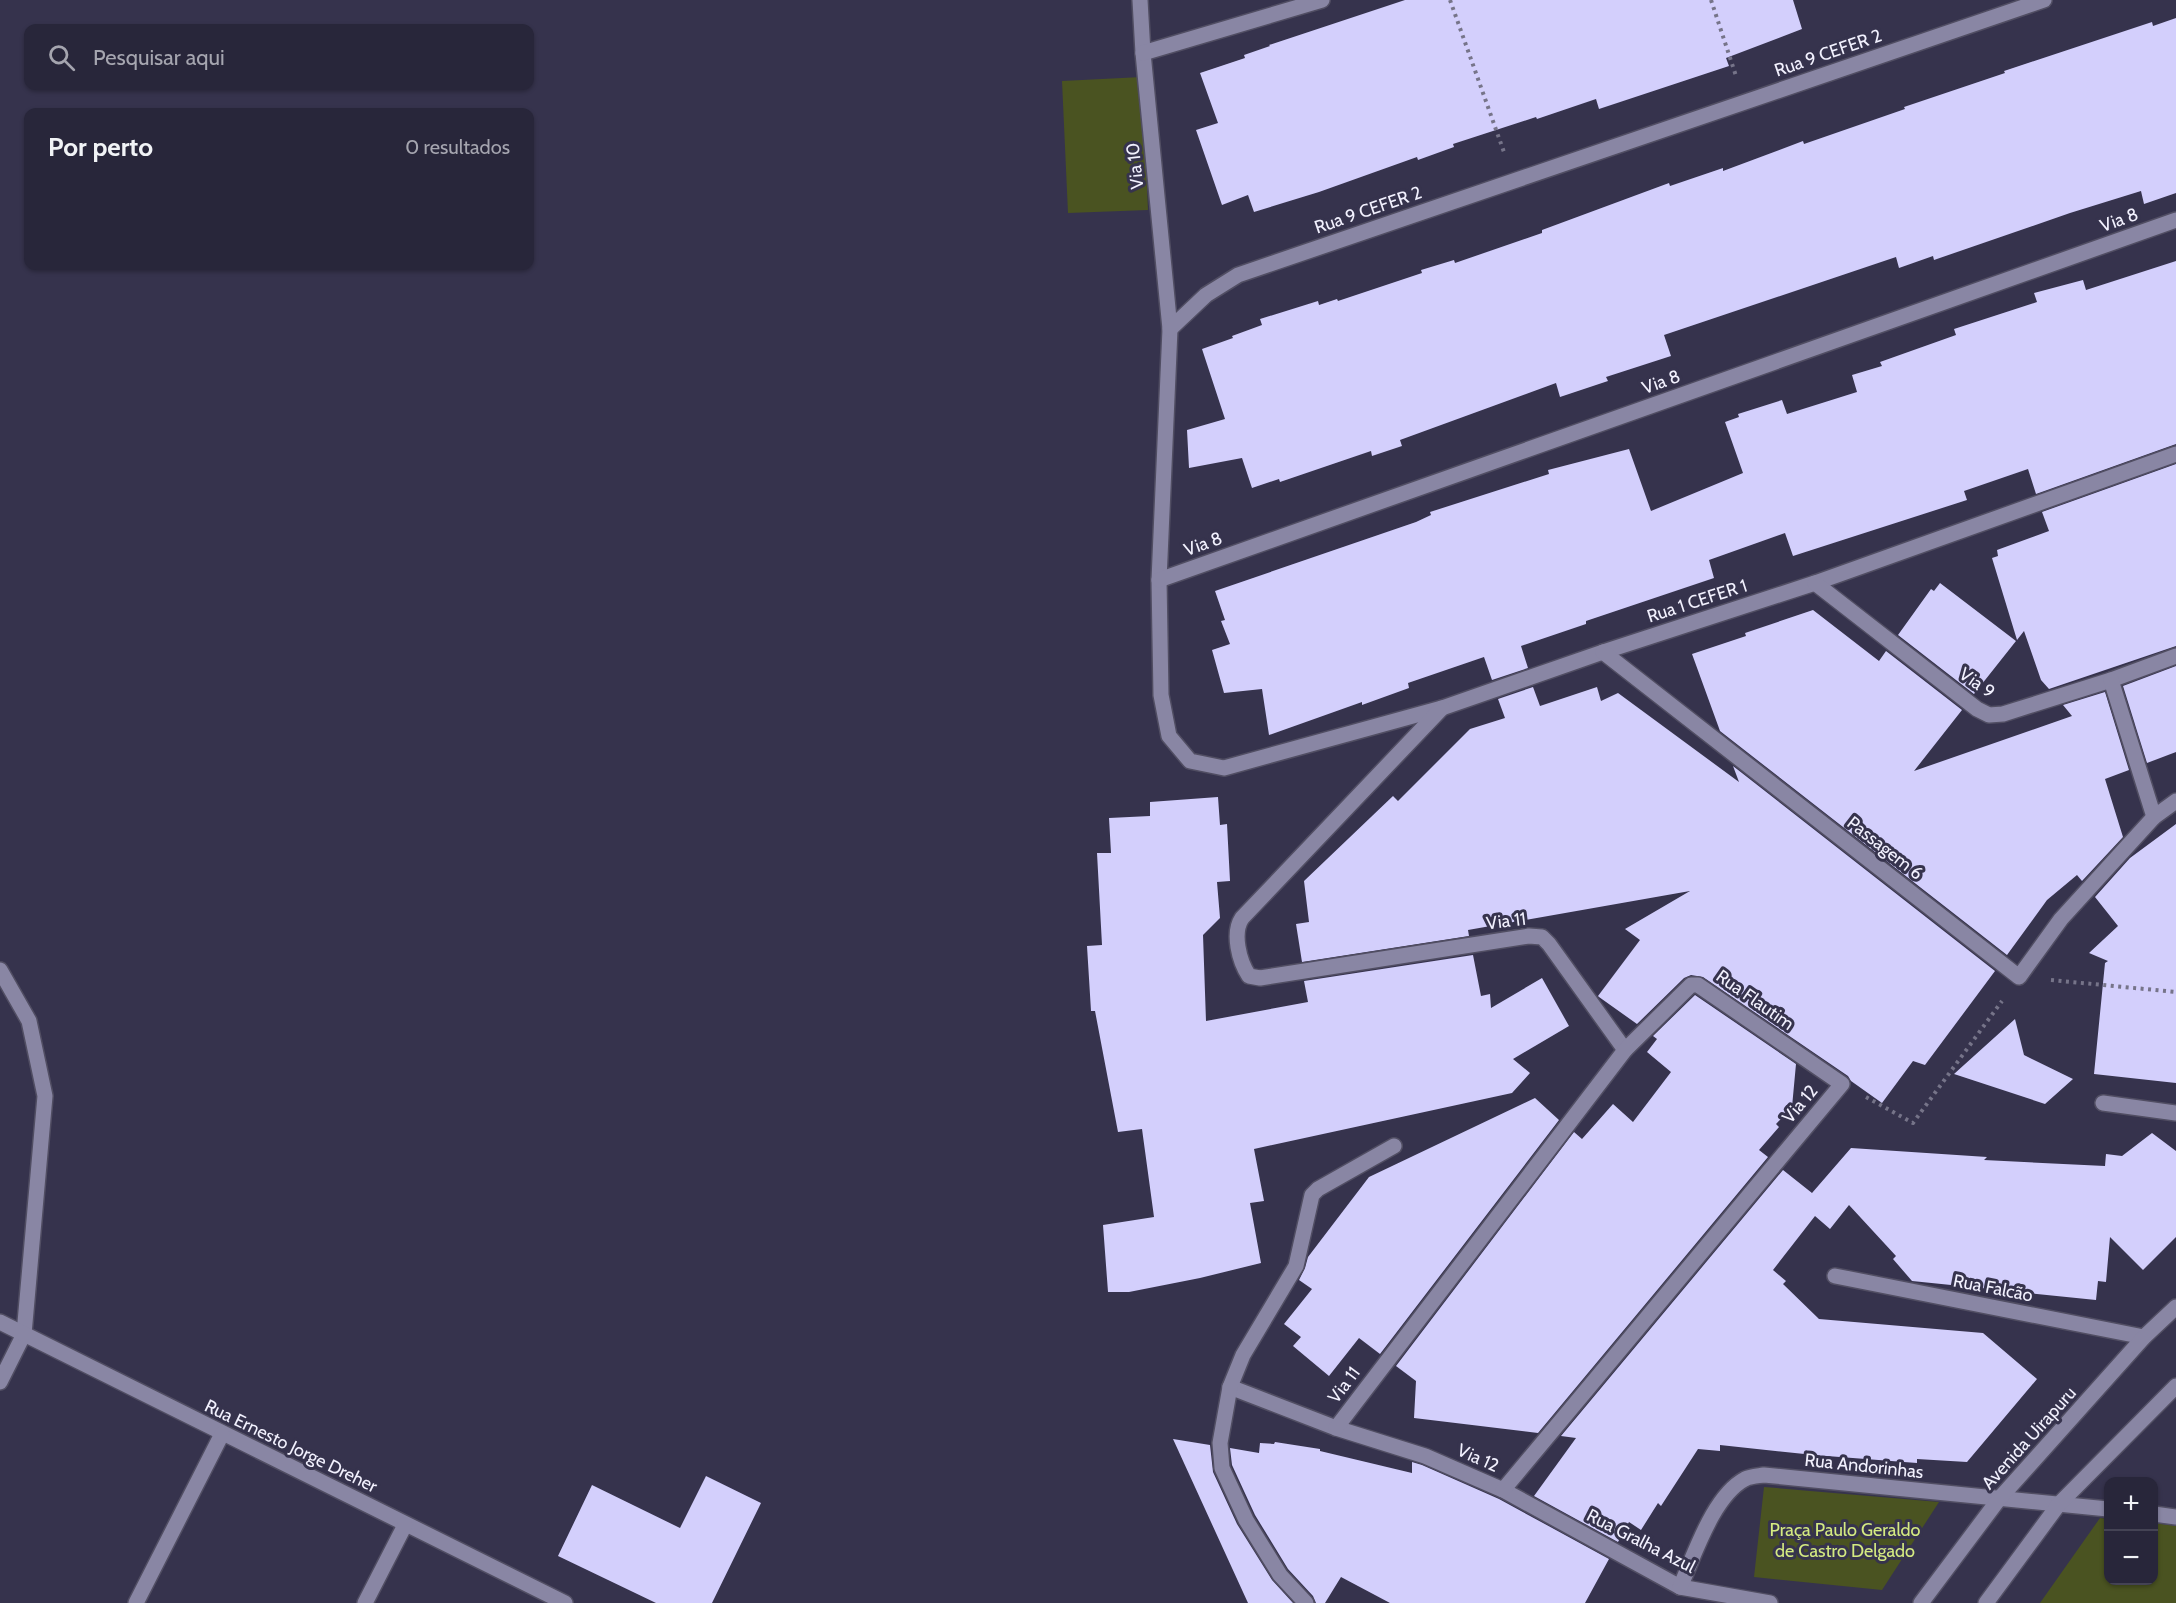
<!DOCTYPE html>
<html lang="pt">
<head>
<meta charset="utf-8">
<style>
  body { margin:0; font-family:Cabin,sans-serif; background:#343245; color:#f1f3f6 }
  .controls { position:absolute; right:18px; bottom:18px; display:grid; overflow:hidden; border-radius:12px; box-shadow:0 2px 4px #0004 }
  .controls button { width:54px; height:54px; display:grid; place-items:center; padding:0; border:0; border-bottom:2px solid #444354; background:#28263a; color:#f1f3f6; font:30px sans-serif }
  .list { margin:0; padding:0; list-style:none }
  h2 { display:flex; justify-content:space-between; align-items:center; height:78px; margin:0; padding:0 24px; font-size:26px }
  h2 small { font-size:20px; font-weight:400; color:#a5a5af }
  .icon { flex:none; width:33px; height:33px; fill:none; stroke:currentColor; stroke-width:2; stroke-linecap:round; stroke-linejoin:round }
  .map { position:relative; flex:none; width:2176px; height:1603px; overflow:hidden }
  .search { position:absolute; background:#28263a; box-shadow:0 2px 4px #0004; left:24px; top:24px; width:510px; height:66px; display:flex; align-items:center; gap:15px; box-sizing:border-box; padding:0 21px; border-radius:12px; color:#a5a5af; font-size:22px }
  .panel { position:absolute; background:#28263a; box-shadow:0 2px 4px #0004; left:24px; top:108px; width:510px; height:162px; border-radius:12px }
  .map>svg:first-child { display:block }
  .green { fill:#4a5321 }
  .building { fill:#d3cffc }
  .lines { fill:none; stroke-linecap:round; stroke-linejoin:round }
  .minor-casing { stroke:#514e63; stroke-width:18 }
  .path { stroke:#767489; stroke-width:4; stroke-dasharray:3 4.5; stroke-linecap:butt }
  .minor { stroke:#8986a4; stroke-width:15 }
  .labels { text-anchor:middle; stroke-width:6; stroke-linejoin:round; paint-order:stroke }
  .street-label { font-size:18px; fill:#f2f1fe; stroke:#36334d }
  .park-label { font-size:18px; fill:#d4ea81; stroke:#36334d }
</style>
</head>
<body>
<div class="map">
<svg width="2176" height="1603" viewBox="0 0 2176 1603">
  <rect width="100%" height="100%" fill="#36334d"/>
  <g class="green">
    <path d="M1142,77L1148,210L1068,213L1062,81Z"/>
    <path d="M1764,1487L1939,1502L1882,1590L1754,1577Z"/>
    <path d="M2100,1518L2108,1519V1580H2154V1523L2176,1526V1603H2040Z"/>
  </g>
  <g class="building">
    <path d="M1405,0H1793L1802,29L1726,58L1729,66L1599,109L1596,99L1537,119L1536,117L1453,144L1454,147L1418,160L1417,157L1319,192L1254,212L1248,195L1222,205L1196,130L1218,123L1200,73L1245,58L1244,55L1270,46L1269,45Z"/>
    <path d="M2176,18V193L2144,204L2141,191L2070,213L1934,260L1933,256L1899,268L1896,257L1664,335L1671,356L1606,377L1608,381L1560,397L1556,383L1400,440L1402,446L1372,456L1371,451L1280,482L1279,479L1252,488L1242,458L1189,468L1187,430L1225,419L1202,349L1233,338L1232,336L1262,325L1260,319L1318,301L1319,305L1337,299L1338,301L1422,273L1421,270L1454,260L1455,263L1542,233V230L1669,183L1670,186L1723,168V171L1803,141L1804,144L1905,109L1904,107L2005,73L2004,71L2152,22L2153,26Z"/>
    <path d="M2176,261V444L2036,494L2028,469L1964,491L1967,500L1793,556L1785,533L1709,560L1714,578L1586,621V624L1521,646L1528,668L1492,680L1484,657L1408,683L1409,688L1362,705V702L1269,735L1262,689L1224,693L1212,650L1230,644L1221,621L1225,620L1215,591L1416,522L1431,515L1430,512L1549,474L1548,470L1629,449L1651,511L1743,473L1725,422L1739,417L1738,414L1782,400L1787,414L1857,392L1852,375L1882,366L1880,362L1956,335L1954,329L2037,302L2034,293L2083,280L2086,290Z"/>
    <path d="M2176,464V646L2049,689L2041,680L2024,631L2017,640L1992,558L1998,556L1997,550L2049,531L2042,512Z"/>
    <path d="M1940,583L2016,641L1974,694L1898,635L1931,589L1934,591Z"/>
    <path d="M1813,610L1879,661L1886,651L1962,710L1914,771L2072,716L2063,705L2105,692L2129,770L2105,779L2123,837L2082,881L2077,875L2047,900L2007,955L1720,731L1692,654L1746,636L1745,633Z"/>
    <path d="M2176,666V752L2147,763L2123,686Z"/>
    <path d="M1533,687L1540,706L1597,687L1601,701L1618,693L1739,782L1733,766L1995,971L1925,1065L1913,1061L1882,1103L1851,1081L1848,1076L1703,977L1691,975L1684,978L1637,1024L1599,997L1598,996L1640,940L1625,929L1690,891L1468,930L1469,936L1302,962L1296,924L1309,922L1304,881L1393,796L1398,801L1470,729L1505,718L1498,699Z"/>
    <path d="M1218,797L1220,825L1227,824L1230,881L1217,882L1220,918L1203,935L1206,1021L1308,1002L1304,981L1473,955L1481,996L1490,994L1491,1008L1542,978L1569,1026L1513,1059L1530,1073L1512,1093L1254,1149L1264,1201L1250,1203L1261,1263L1200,1278L1129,1292H1108L1103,1225L1154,1217L1142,1129L1118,1132L1095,1011H1091L1087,946L1102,945L1097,853H1111L1109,818L1150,816V802Z"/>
    <path d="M2176,824V1083L2094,1074L2105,963L2108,961L2089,953L2118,926L2095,897L2130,858Z"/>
    <path d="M1695,995L1796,1064L1792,1107L1776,1124L1779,1127L1759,1150L1768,1157L1538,1433L1414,1418L1416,1381L1396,1366L1574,1132L1582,1139L1613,1104L1633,1122L1671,1072L1647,1052L1657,1039L1653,1036Z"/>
    <path d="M2015,1019L2024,1055L2073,1079L2045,1104L1954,1074Z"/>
    <path d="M1535,1098L1559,1120L1380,1354L1359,1338L1329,1376L1293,1346L1301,1337L1284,1324L1312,1289L1299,1280L1305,1268L1308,1257L1369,1177Z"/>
    <path d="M2152,1133L2176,1151V1237L2143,1270L2110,1237L2106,1282L2098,1281L2096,1300L1912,1281L1893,1259L1896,1256L1849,1205L1830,1229L1815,1216L1773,1270L1786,1281L1783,1284L1819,1319L1983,1333L2037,1379L1967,1462L1917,1459V1463L1814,1455L1720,1445V1451L1698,1449L1661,1506L1658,1503L1641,1530L1629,1522L1618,1542L1534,1496L1576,1438L1561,1436L1783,1170L1812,1193L1851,1148L1987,1157L1984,1160L2105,1166L2106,1154L2122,1156Z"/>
    <path d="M1173,1439L1210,1445L1213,1472L1237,1524L1272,1580L1293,1603H1248Z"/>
    <path d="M1275,1442L1320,1449V1451L1412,1473V1462L1422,1465L1499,1499L1609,1559L1585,1603H1390L1341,1577L1325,1603H1316L1313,1596L1288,1569L1255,1515L1232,1465L1230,1448L1259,1453L1260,1443L1274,1444Z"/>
    <path d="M706,1476L761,1503L712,1603H656L558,1556L592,1485L680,1528Z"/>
  </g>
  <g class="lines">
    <defs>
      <g id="minor">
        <path d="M1140,0L1143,53L1170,329L1159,580L1161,695L1169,736L1190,761L1224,768L1442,708L1603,652L1815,583L2176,454"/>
        <path d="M1143,53L1322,0"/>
        <path d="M1170,329L1206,295L1238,275L2044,0"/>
        <path d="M1159,580L2176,220"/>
        <path d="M1815,583L1977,709L1989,715L2003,714L2111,680L2176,656"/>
        <path d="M1603,652L2019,977L2061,919L2154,817L2176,801"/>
        <path d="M2111,680L2154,817"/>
        <path d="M1442,708L1242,918C1232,933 1239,961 1249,976L1260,978L1529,936L1542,937L1549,944L1625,1050"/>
        <path d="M0,970L29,1021L45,1096L24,1334L0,1382"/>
        <path d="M2103,1103L2176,1113"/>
        <path d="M1835,1276L2144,1337"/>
        <path d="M0,1322L565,1603"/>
        <path d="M1230,1387L1336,1428L1425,1456L1503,1490L1680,1587L1770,1603"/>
        <path d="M1336,1428L1625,1050L1691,985H1698L1842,1084L1503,1490"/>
        <path d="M2154,1514L2176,1517"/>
        <path d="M1680,1587C1695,1554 1713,1496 1745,1479C1751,1476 1758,1476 1764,1475L2108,1509"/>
        <path d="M136,1603L222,1434"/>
        <path d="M365,1603L405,1525"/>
        <path d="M1306,1603L1280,1575L1246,1520L1222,1468L1220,1443L1230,1387L1243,1355L1296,1266L1312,1195L1318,1189L1394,1146"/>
        <path d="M1921,1603L1999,1499L2144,1337L2176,1307"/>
        <path d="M1986,1603L2059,1504L2176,1386"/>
      </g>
    </defs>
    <use href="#minor" class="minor-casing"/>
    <g class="path">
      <path d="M1450,0L1505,155"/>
      <path d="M1711,0L1736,76"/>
      <path d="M2051,980L2176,992"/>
      <path d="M1866,1097L1913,1123L2002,1001"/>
    </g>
    <use href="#minor" class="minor"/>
  </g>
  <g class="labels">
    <g class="street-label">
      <text transform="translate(1828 53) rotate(-19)" y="6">Rua 9 CEFER 2</text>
      <text transform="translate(1135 166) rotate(-96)" y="6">Via 10</text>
      <text transform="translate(1368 210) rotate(-19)" y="6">Rua 9 CEFER 2</text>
      <text transform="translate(2119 220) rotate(-20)" y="6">Via 8</text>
      <text transform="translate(1661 382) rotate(-20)" y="6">Via 8</text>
      <text transform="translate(1203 544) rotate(-20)" y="6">Via 8</text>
      <text transform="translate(1697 601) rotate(-18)" y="6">Rua 1 CEFER 1</text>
      <text transform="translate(1977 683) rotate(35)" y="6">Via 9</text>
      <text transform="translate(1885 848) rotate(38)" y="6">Passagem 6</text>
      <text transform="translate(1506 921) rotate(-7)" y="6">Via 11</text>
      <text transform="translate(1755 1000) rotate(35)" y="6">Rua Flautim</text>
      <text transform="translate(1800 1104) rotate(-50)" y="6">Via 12</text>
      <text transform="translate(1993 1288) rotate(11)" y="6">Rua Falcão</text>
      <text transform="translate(1344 1385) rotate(-53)" y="6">Via 11</text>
      <text transform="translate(2029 1438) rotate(-48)" y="6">Avenida Uirapuru</text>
      <text transform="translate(291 1446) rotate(26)" y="6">Rua Ernesto Jorge Dreher</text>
      <text transform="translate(1478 1458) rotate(24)" y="6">Via 12</text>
      <text transform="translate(1864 1466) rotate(6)" y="6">Rua Andorinhas</text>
      <text transform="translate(1641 1541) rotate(27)" y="6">Rua Gralha Azul</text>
    </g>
    <g class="park-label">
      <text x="1845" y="1536">Praça Paulo Geraldo<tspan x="1845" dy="21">de Castro Delgado</tspan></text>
    </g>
  </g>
</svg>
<div class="controls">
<button>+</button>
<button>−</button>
</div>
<div class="search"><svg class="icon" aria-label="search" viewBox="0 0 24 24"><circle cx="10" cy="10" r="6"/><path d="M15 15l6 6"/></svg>Pesquisar aqui</div>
<section class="panel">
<h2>Por perto<small>0 resultados</small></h2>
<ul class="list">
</ul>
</section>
</div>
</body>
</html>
